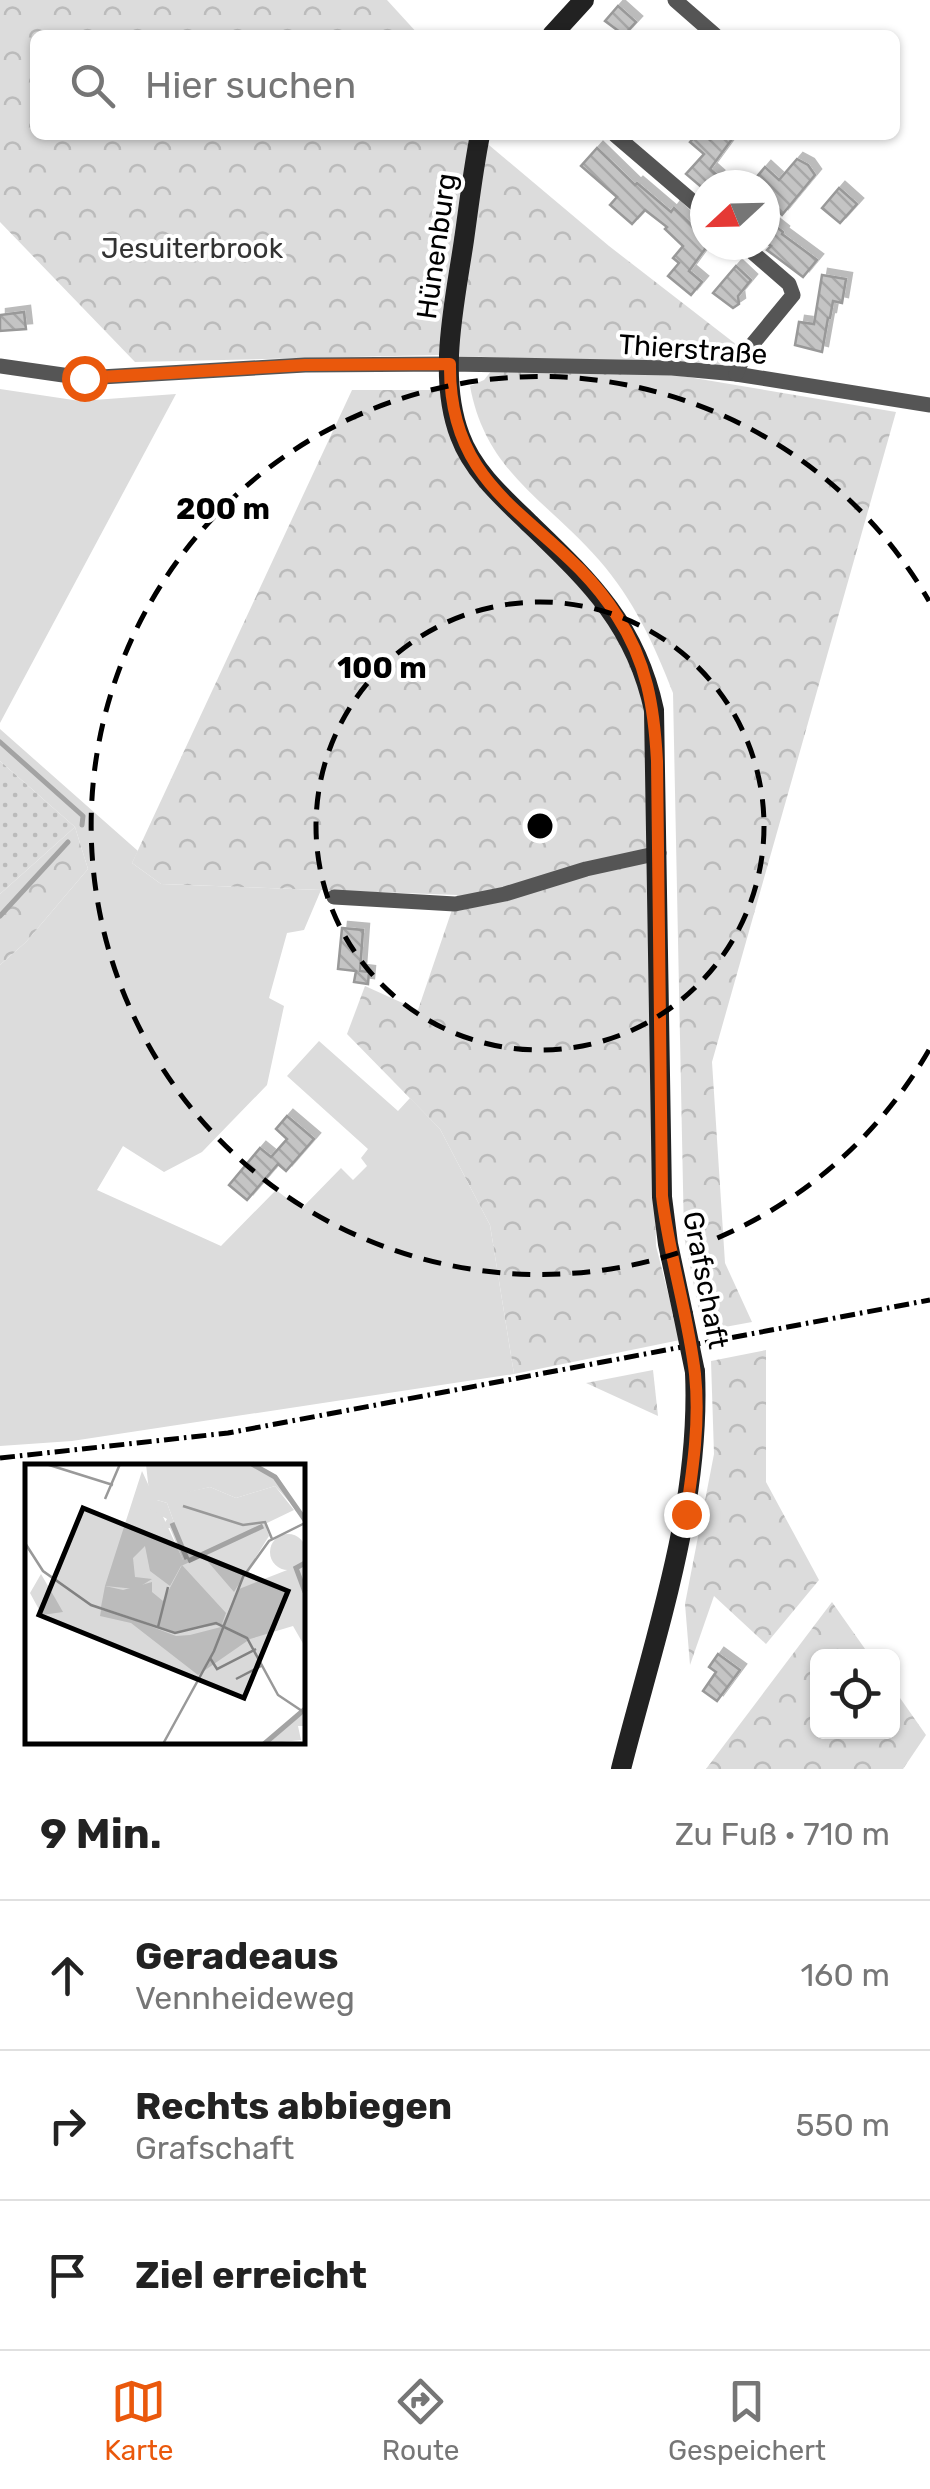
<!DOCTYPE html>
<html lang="de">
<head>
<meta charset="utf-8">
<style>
  body { margin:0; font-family:Rubik,sans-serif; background:#f6f6f6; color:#222 }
  .controls { position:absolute; right:30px; bottom:30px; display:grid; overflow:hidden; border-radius:15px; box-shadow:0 2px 8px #0004 }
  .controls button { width:90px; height:90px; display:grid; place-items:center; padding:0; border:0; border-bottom:2px solid #e0e0e0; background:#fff; color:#222; font:50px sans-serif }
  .compass { position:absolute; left:690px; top:170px; width:90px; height:90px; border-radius:50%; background:#fff; box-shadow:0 2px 8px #0004; rotate:248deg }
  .stop { position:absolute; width:30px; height:30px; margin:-22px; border:8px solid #ea580c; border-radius:50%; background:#fff }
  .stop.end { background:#ea580c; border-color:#fff; box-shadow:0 2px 10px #0008 }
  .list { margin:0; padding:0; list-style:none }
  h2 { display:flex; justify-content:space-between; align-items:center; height:130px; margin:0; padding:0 40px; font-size:42px }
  h2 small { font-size:32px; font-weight:400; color:#767676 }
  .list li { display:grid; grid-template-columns:65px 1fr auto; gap:30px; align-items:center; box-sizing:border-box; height:150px; padding:0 40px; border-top:2px solid #e0e0e0 }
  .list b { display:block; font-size:38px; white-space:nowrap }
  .list p { margin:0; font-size:32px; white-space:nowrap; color:#767676 }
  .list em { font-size:32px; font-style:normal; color:#767676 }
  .icon { flex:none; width:55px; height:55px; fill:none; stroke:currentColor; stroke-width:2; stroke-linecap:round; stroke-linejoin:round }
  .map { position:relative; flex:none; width:930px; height:1769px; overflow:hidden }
  .search { position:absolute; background:#fff; box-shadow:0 2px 8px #0004; left:30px; right:30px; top:30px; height:110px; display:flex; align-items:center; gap:25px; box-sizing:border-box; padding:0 35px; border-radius:15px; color:#767676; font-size:38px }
  .sheet { height:580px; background:#fff }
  nav { display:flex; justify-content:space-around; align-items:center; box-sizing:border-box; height:140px; border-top:2px solid #e0e0e0; background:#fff; font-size:28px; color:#767676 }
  nav a { display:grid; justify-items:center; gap:5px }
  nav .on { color:#ea580c }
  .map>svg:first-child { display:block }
  .grass { fill:#dcdcdc }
  .forest { fill:url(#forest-crowns) }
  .garden { fill:url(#garden-dots) }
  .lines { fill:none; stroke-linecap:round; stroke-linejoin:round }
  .stream { stroke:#a3a3a3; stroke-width:5 }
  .building { fill:url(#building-back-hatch); stroke:#999; stroke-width:2.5; filter:url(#shadow) }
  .street { stroke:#555; stroke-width:15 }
  .secondary { stroke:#222; stroke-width:20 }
  .rail { stroke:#000; stroke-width:5; stroke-dasharray:15 5 2.5 5; stroke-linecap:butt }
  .secondary-bridge { stroke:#222; stroke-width:20 }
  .route { stroke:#ea580c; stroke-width:12 }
  .ring { fill:none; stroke:#000; stroke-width:5; stroke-dasharray:18 12 }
  .labels { text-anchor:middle; stroke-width:8; stroke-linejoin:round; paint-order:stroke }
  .street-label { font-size:28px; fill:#000; stroke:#fff }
  .park-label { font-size:28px; fill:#333; stroke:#fff }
  .inset-river { fill:none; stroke:#a3a3a3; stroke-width:5 }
  .inset-road { fill:none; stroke:#999; stroke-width:2.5 }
  .view { fill:#000; fill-opacity:0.15; stroke:#000; stroke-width:5 }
  .inset-edge { fill:none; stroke:#000; stroke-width:5 }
  .centre { fill:#000; stroke:#fff; stroke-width:5 }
  .ring-label { font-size:30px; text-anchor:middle; font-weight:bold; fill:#000; stroke:#fff; stroke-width:8; stroke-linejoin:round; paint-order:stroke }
</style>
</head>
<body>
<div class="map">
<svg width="930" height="1769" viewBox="0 0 930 1769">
  <defs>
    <pattern id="forest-crowns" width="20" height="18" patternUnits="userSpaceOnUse" patternTransform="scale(2.5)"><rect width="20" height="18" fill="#dcdcdc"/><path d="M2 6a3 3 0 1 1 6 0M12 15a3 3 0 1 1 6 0" fill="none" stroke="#bbb"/></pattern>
    <pattern id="garden-dots" width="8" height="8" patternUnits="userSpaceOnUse" patternTransform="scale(2.5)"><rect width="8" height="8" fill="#dcdcdc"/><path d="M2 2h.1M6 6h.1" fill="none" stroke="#bbb" stroke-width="1.8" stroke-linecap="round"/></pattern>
    <pattern id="building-back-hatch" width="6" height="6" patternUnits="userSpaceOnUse" patternTransform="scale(2.5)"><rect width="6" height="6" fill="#c4c4c4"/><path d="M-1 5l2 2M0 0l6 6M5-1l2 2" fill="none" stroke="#a7a7a7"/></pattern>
    <filter id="shadow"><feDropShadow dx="6" dy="-6" stdDeviation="0" flood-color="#0004"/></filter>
  </defs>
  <rect width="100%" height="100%" fill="#fff"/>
  <g class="grass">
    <path d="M0,389L80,401L176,394L0,723Z"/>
    <path d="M0,729L138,851L132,863L161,884L321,890L304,930L287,933L269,998L284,1006L267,1085L202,1152L164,1172L123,1146L97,1190L221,1246L276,1190L301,1209L341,1168L353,1180L367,1166L361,1158L368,1149L287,1076L319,1041L398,1111L410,1098L440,1129L490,1225L514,1374L72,1441L0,1446V965L26,942L88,869L75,827L0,761Z"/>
  </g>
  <g class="forest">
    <path d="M0,0H387L419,35H35V135H477L609,246L746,352L738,367L437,355L135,362L0,222Z"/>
    <path d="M492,370L670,374L896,412L712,1062L725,1263L752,1322L703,1331L684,1236L673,693C654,644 634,600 599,560C546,499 486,473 470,386L484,380Z"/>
    <path d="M352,390H443L450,435L609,615L647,708L656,1246L680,1340L514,1374L490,1225L440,1129L347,1034L365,986L418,1010L457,895L161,884L132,863Z"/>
    <path d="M75,827L88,869L26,942L0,965V894Z"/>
    <path d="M766,1350V1482L819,1580L766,1644L714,1596L690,1665L685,1604L714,1454L711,1361Z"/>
    <path d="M653,1370L658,1416L586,1383Z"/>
    <path d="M832,1602L870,1656H818V1732H892L893,1688L926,1735L903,1769H706Z"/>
  </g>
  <path class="garden" d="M0,761L75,827L0,894Z"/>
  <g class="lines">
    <g class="stream">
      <path d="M0,742L83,816L82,825"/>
      <path d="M0,916L68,842"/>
    </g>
  </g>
  <g class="building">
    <path d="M618,6L636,22L624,35L605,21Z"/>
    <path d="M696,135H704L710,140L714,135H735L710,169L718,176L709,185H705V190L686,174L704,154L690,142Z"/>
    <path d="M597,148L635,185L637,183L671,212L674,208L705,238V249L689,271L702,282L691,295L668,276L679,263L673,258L683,246L665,229L667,227L645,210L632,224L610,205L617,197L581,166Z"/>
    <path d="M797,159L808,165L815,175L782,215L765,198V185L755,179L765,167L779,180Z"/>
    <path d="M839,188L857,204L840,223L822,208Z"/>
    <path d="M774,225L783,232L782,234L817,260L803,277L767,250L771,246L765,242V235Z"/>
    <path d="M736,266L751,280L738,296L739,304L733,308L713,293Z"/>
    <path d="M822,275L846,279L842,303L833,301L830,318H828L822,352L795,345L799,322L814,324Z"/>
    <path d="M24,312L26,329L0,331V315Z"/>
    <path d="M342,928L363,930L360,971L369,972L368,984L354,982L356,971L338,969Z"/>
    <path d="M287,1116L314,1139L286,1171L278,1164L247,1200L229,1185L260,1148L271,1157L287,1139L276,1129Z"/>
    <path d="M718,1654L740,1670L717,1701L703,1691L716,1672L709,1667Z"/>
  </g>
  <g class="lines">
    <g class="street">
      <path d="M675,0L715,35"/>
      <path d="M615,135L705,212"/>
      <path d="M0,366L84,378L305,365L450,364L672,368L736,374L930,405"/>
      <path d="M736,374L746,352L793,295L789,284L744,245"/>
      <path d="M334,897L455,904L505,894L586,869L659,853"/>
    </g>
    <g class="secondary">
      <path d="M552,35L584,0"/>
      <path d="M480,135C473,170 469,205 464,240C455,302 437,376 460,436C472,469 500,495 525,519C587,579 635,622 654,710L662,1197L668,1244L683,1314"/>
      <path d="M621,1769C654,1639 701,1508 695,1372"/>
    </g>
    <path class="rail" d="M0,1458L228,1433L930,1300"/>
    <path class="secondary-bridge" d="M683,1314L695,1372"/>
  </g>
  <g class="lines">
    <path class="route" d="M84,378L305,365L450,364C448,502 556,518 617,616C647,662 654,707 657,761L662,1196C669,1256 688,1314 695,1374C700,1421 693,1468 686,1514"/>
  </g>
  <g class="ring">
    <circle cx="540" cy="826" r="224"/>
    <path d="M929 1050A449 449 0 1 1 929 601"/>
  </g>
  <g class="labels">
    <g class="street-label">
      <text transform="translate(436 246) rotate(-82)" y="10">Hünenburg</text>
      <text transform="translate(693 349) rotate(4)" y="10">Thierstraße</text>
      <text transform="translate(706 1280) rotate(79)" y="10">Grafschaft</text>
    </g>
    <g class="park-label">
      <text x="192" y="258">Jesuiterbrook</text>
    </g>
  </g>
  <g transform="translate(25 1464)">
    <rect width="280" height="280" fill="#fff"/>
    <path d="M117,7L158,96L240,60L244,72L209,128L178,92L156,102L145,122L125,107L120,82L108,94L110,113L127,115L111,125L80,122ZM245 88a18 18 0 1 1 36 0a18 18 0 1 1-36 0ZM274,248L280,252V262H273L276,276L238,280Z" fill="#dcdcdc"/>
    <path d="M121,0H228L253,13L280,55L250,22L211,34L185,23L132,36L142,39L163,97L158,96L145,64L136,65L142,55L126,46ZM280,99V183L268,162L225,175L173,211L106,159L75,152L76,146L88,148L151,172L165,171L196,163L214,125ZM157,101L201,149L197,160L150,168L76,143L80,122L98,126L127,118V128L138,137ZM16,110L30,134L38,148L17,151L5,129Z" fill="#dcdcdc"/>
    <path d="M250,22L269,46L163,97L142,39L129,35L185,23L211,34Z" fill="#dcdcdc"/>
    <path class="inset-river" d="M227,0L250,13L280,56M147,59L162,95M163,97L238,62M280,99L271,104L280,128M239,280L280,245"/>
    <path class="inset-road" d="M21,0L88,21M80,35L95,0M158,42L218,61L240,58L247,75M0,79L18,107L66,141L150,169L191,159L222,174L253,231L280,249M133,163L143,123M185,194L192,205L231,185M211,215L238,201M138,280L189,187L218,113L244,77L280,59"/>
    <path class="view" d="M58,44L263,127L219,234L14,151Z"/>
    <rect width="280" height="280" class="inset-edge"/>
  </g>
  <circle cx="540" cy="826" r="15" class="centre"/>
  <g class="ring-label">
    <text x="223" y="519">200 m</text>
    <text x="382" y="678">100 m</text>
  </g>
</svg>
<div class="controls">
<button><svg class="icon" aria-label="locate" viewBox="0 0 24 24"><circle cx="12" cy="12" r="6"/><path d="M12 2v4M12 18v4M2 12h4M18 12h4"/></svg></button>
</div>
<svg class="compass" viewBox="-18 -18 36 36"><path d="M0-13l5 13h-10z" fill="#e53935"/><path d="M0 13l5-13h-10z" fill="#767676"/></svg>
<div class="stop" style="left:84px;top:378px"></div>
<div class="stop end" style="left:686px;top:1514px"></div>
<div class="search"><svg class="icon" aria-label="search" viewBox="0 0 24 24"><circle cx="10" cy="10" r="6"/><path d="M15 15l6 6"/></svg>Hier suchen</div>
</div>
<section class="sheet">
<h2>9 Min.<small>Zu Fuß · 710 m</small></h2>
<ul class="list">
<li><svg class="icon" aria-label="ahead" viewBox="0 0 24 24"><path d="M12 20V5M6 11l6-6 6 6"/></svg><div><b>Geradeaus</b><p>Vennheideweg</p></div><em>160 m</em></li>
<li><svg class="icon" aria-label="right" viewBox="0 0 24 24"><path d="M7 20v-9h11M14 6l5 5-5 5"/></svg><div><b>Rechts abbiegen</b><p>Grafschaft</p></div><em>550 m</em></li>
<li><svg class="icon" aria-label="arrive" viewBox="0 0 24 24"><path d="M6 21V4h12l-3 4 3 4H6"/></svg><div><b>Ziel erreicht</b></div></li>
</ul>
</section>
<nav>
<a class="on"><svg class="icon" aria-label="map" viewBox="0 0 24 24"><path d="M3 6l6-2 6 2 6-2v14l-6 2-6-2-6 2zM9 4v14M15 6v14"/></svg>Karte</a>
<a><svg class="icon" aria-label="directions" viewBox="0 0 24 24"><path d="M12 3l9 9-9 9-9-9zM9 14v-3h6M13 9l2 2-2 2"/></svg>Route</a>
<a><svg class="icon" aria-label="saved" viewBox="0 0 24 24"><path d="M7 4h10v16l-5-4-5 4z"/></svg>Gespeichert</a>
</nav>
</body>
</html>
